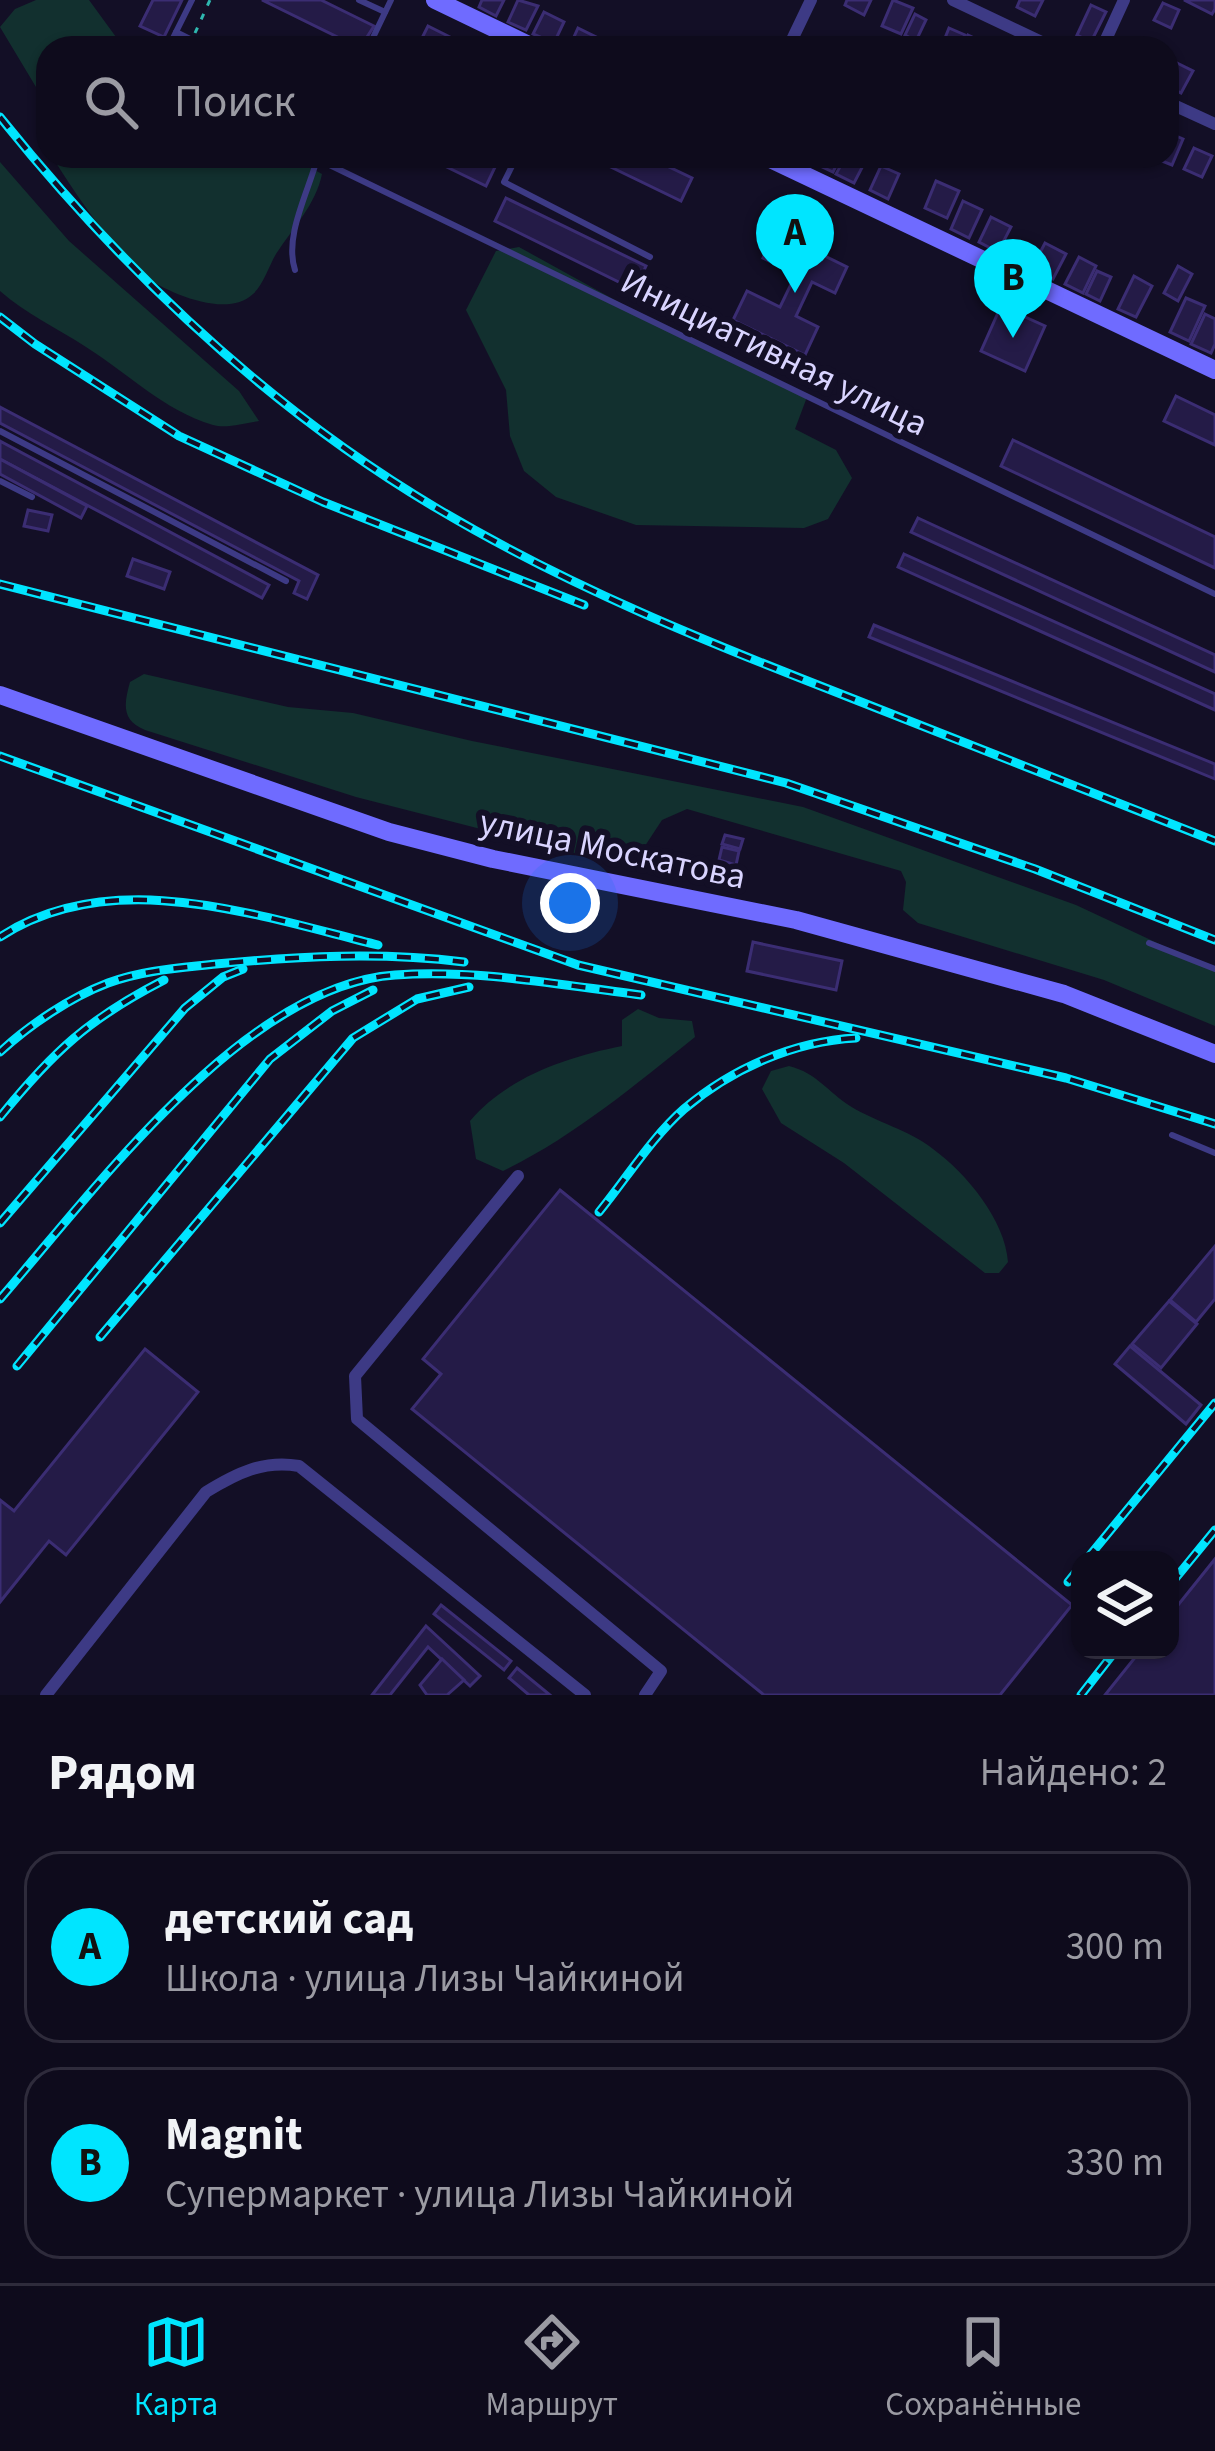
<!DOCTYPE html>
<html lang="ru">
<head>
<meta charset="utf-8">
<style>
  body { margin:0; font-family:"Source Sans 3",sans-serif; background:#1c1929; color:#f1f3f6 }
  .controls { position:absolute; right:36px; bottom:36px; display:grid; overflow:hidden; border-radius:24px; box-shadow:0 3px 9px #0004 }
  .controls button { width:108px; height:108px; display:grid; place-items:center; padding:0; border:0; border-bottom:3px solid #2e2b3b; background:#0e0b1c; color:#f1f3f6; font:60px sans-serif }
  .you { position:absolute; left:570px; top:903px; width:42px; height:42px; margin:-30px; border:9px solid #fff; border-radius:50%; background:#1a73e8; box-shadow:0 0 0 18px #1a73e833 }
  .badge { display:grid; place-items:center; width:78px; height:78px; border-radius:50%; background:#00e5ff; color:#111; font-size:39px; font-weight:700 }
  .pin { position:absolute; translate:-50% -99px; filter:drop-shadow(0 3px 6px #0008) }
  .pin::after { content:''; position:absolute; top:63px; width:42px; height:36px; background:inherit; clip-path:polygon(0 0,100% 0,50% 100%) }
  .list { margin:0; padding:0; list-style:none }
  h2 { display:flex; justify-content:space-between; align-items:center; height:156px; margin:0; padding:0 48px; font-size:51px }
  h2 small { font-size:39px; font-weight:400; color:#9b9ba3 }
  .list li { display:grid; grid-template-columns:78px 1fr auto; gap:36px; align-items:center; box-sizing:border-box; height:192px; margin:0 24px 24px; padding:0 24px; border:3px solid #2e2b3b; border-radius:36px }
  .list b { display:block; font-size:45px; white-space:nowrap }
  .list p { margin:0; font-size:39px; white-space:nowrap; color:#9b9ba3 }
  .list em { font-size:39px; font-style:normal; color:#9b9ba3 }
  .icon { flex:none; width:66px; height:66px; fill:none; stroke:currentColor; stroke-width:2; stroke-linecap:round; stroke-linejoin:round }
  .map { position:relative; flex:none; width:1215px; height:1695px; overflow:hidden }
  .search { position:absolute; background:#0e0b1c; box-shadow:0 3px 9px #0004; left:36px; right:36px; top:36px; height:132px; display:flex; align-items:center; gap:30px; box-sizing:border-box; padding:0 42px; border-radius:36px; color:#9b9ba3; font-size:45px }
  .sheet { height:588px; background:#0e0b1c }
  nav { display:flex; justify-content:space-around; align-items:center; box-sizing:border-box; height:168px; border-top:3px solid #2e2b3b; background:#0e0b1c; font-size:33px; color:#9b9ba3 }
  nav a { display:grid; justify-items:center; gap:6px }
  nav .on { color:#00e5ff }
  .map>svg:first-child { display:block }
  .green { fill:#12302f }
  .building { fill:#241b47; stroke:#3b2d73; stroke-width:3 }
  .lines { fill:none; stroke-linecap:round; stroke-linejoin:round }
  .path { stroke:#2fb8b0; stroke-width:3; stroke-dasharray:6 9; stroke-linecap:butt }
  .service { stroke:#3d3a85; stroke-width:6 }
  .minor { stroke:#3d3a85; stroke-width:12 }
  .secondary { stroke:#6f6bff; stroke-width:18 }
  .rail-casing { stroke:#00e5ff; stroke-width:9 }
  .rail { stroke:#130f26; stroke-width:4.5; stroke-dasharray:14; stroke-linecap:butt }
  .labels { text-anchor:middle; stroke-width:12; stroke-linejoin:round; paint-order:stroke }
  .street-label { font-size:36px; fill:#d9d4ff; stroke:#130f26 }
</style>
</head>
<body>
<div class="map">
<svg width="1215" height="1695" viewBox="0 0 1215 1695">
  <rect width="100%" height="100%" fill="#130f26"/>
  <g class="green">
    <path d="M36,0H89L124,48H48V149L41,137L42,97L0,27L15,9Z"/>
    <path d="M52,156H289L322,174C316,204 293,228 276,254C269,266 263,285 253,294C227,319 168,293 142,275C121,260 66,181 52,156Z"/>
    <path d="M0,162L69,241L239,391L259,421C245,423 226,429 213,425C163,410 129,374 86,347C57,328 26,314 0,291Z"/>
    <path d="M519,247L671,331L807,397L795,429L836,450L852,478L828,519L804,528L636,525L556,497L524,471L510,436L506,390L466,310L496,251Z"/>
    <path d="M144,674L288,707L353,713L472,741L803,807L1076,905L1215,970V1026L1104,980L918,923L903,910L906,882L901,871L687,809L662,820L641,852L605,861L356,797L145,730C121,720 124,704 130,682Z"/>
    <path d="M638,1009L659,1018L692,1021L695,1037C634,1086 573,1137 503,1171L476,1159L470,1121C507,1077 567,1057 622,1046V1020Z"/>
    <path d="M789,1066C817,1073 828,1092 850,1106C876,1122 909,1130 933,1149C967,1174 1005,1220 1008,1262L999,1273H985L844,1163L781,1123L762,1089L771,1071Z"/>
  </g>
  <g class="building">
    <path d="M153,0H182L164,37L140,26Z"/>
    <path d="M262,0H321L374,26L360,48Z"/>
    <path d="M482,0H504L496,16L479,7Z"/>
    <path d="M518,0L538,6L526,30L508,22Z"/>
    <path d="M847,0H871L864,15L845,5Z"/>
    <path d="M893,0L913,8L901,34L882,26Z"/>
    <path d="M1020,0H1043L1035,16L1017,7Z"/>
    <path d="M1184,0H1215V9L1212,14Z"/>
    <path d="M1163,3L1179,10L1171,28L1154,20Z"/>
    <path d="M1091,5L1106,12L1091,42L1077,35Z"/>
    <path d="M544,12L564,22L554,43L533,34Z"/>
    <path d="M915,14L926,20L916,41L905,35Z"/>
    <path d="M428,26L472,48H417Z"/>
    <path d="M578,28L596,37L590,48H569Z"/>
    <path d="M949,28L965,35L960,48H941Z"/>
    <path d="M968,35L987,44L985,48H962Z"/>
    <path d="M1177,63L1193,71L1181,93L1167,86Z"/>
    <path d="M1167,132L1183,139L1172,165L1152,157L1167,156Z"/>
    <path d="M1194,148L1212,156L1202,177L1184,169Z"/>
    <path d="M424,156H482L497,163L486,186Z"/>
    <path d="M588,156H646L692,178L681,201Z"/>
    <path d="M818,156H841L833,172L814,163Z"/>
    <path d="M846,156H868L854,183L836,174Z"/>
    <path d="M881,166L899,174L888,199L870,190Z"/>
    <path d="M936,181L959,191L947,218L925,208Z"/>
    <path d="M506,198L646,266L635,290L495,221Z"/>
    <path d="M963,201L982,210L969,238L951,229Z"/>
    <path d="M991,217L1011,227L998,252L979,242Z"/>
    <path d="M776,232L847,267L835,293L812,282L796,316L818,327L805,355L733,320L747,291L780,307L796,274L763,258Z"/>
    <path d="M1045,243L1066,254L1053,279L1032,268Z"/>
    <path d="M1079,257L1096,266L1083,293L1065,284Z"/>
    <path d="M1178,266L1192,274L1178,301L1164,293Z"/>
    <path d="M1097,271L1111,277L1100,301L1086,294Z"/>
    <path d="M1134,276L1152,286L1136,317L1118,309Z"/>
    <path d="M1186,298L1205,306L1189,341L1170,332Z"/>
    <path d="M1001,306L1045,326L1025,371L981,351Z"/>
    <path d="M1205,314L1215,319V344L1211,353L1191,344Z"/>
    <path d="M1176,396L1215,415V445L1164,421Z"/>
    <path d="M0,407L318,575L307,599L294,593L299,581L0,423Z"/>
    <path d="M1013,440L1215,537V568L1001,466Z"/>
    <path d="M0,441L269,585L262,598L0,459Z"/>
    <path d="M0,459L87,506L81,518L0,474Z"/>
    <path d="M28,510L52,515L48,531L24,526Z"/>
    <path d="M918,518L1215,655V672L911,532Z"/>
    <path d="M904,554L1215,694V710L898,567Z"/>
    <path d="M133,559L170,572L164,589L127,576Z"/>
    <path d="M874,625L1215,764V779L869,637Z"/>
    <path d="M725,835L743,839L740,849L722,844Z"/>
    <path d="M722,847L739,851L736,865L719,860Z"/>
    <path d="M753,942L842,961L836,990L747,971Z"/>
    <path d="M560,1190L1072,1605L1000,1695H764L412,1409L441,1374L423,1359Z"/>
    <path d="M1215,1246V1299L1196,1322L1170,1300Z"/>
    <path d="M1169,1301L1197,1324L1161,1368L1132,1344Z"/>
    <path d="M1130,1346L1201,1405L1186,1424L1115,1364Z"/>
    <path d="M145,1349L198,1392L66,1555L49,1541L0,1602V1500L14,1511Z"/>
    <path d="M1215,1559V1695H1105L1141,1650H1170V1615Z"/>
    <path d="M441,1605L511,1661L504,1670L434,1614Z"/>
    <path d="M426,1626L480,1676L470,1686L428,1647L390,1695H372Z"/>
    <path d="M442,1659L464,1680L447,1695H427L420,1685Z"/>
    <path d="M517,1668L550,1695H529L509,1678Z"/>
  </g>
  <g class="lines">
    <path class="path" d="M195,33L210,0"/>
    <g class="service">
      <path d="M359,0L385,12"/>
      <path d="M176,32L208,48"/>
      <path d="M168,48L192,0"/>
      <path d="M368,48L391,0"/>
      <path d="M311,156L1215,594"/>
      <path d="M517,156L504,182L650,257"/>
      <path d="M295,270C284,236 308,193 317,159"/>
      <path d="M0,431L286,581"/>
      <path d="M0,481L32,497"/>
      <path d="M1149,943L1215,969"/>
      <path d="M1172,1135L1215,1153"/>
    </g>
    <g class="minor">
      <path d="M953,0L1054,48"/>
      <path d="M788,48L811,0"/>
      <path d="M1102,48L1124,0"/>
      <path d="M1167,102L1215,124"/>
      <path d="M518,1176L355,1376L357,1419L661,1671L645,1695"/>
      <path d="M46,1695L206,1492C237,1473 263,1460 299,1466L585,1695"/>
    </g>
    <g class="secondary">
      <path d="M435,0L535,48"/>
      <path d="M764,156L1215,370"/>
      <path d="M0,695L389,832L493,859L796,920L1064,994L1215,1054"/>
    </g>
    <defs>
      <g id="rail">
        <path d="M0,117C122,269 269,409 438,509C569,587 709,643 851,698C972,746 1094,793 1215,841"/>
        <path d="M0,317L35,344L179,436L323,502L584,605"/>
        <path d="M0,584L786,783L1035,869L1215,940"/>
        <path d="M0,756L578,965L1066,1078L1215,1124"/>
        <path d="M0,937C112,864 259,916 378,945"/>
        <path d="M0,1052C29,1025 71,997 108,983C143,970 180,968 216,964C300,956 381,952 464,962"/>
        <path d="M0,1117C53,1052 88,1019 164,980"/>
        <path d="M599,1212C626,1179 652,1137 684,1109C731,1069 794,1041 856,1038"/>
        <path d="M0,1223L185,1008L223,977L243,969"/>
        <path d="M0,1299C93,1192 244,985 395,975C476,969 561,985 641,995"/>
        <path d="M100,1337L353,1038L417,999L469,987"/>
        <path d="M17,1366L270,1059L332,1011L373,990"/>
        <path d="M1086,1560L1215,1403"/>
        <path d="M1068,1582L1080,1567"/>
        <path d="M1170,1585L1215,1530"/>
        <path d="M1081,1695L1116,1650"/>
      </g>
    </defs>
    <use href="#rail" class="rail-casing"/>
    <use href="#rail" class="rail"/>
  </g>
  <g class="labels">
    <g class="street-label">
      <text transform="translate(775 351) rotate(26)" y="13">Инициативная улица</text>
      <text transform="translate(613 848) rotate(12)" y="13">улица Москатова</text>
    </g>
  </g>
</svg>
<div class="controls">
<button><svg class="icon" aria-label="layers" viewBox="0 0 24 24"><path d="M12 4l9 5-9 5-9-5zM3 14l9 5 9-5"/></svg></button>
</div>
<div class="you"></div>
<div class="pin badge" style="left:795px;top:293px">A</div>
<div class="pin badge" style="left:1013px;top:338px">B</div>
<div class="search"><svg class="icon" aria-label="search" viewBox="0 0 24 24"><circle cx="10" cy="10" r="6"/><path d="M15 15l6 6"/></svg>Поиск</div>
</div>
<section class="sheet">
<h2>Рядом<small>Найдено: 2</small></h2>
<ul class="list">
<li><span class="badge">A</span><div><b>детский сад</b><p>Школа · улица Лизы Чайкиной</p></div><em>300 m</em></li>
<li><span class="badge">B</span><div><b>Magnit</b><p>Супермаркет · улица Лизы Чайкиной</p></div><em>330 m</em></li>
</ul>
</section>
<nav>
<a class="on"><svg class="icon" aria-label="map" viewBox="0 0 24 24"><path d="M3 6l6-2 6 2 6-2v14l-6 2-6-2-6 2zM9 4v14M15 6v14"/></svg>Карта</a>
<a><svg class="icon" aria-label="directions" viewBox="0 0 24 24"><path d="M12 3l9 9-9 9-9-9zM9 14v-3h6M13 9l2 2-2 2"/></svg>Маршрут</a>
<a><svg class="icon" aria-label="saved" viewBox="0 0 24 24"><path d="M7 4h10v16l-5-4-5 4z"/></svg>Сохранённые</a>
</nav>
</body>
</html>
